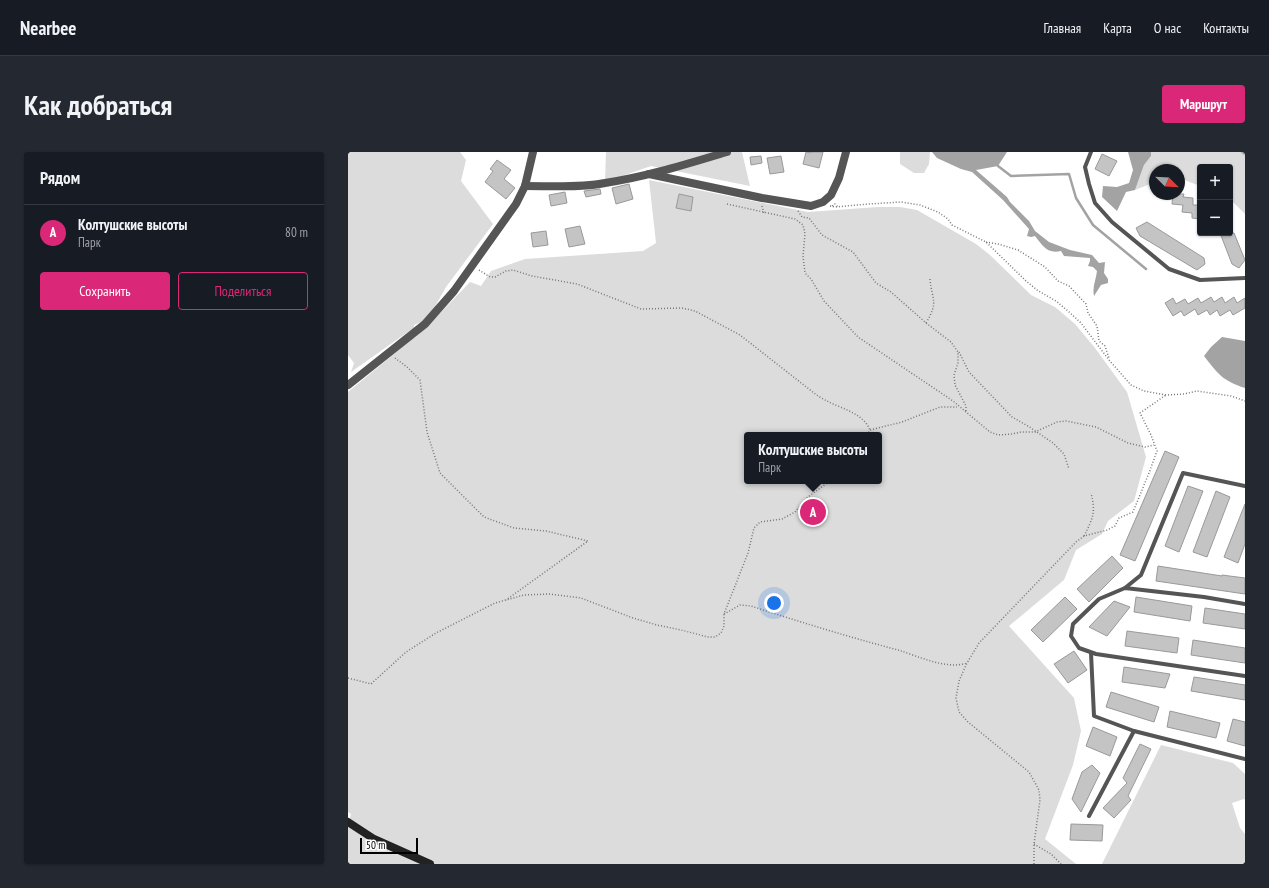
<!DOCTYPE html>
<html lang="ru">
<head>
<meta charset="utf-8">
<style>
  body { margin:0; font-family:"PT Sans Narrow",sans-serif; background:#242831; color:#f1f3f6 }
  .controls { position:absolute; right:12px; top:12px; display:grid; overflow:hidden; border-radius:4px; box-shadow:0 1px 3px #0004 }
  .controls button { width:36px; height:36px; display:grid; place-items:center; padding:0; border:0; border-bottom:1px solid #363941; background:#171b24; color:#f1f3f6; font:20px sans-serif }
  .compass { position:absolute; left:801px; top:12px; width:36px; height:36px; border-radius:50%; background:#171b24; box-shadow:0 1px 3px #0004; rotate:114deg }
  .scale { position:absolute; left:12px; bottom:10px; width:58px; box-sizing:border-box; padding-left:4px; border:2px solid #000; border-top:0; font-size:11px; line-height:14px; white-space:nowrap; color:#000; -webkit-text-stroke:3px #fff; paint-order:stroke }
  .you { position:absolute; left:426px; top:451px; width:14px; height:14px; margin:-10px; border:3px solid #fff; border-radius:50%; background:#1a73e8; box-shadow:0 0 0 6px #1a73e833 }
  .badge { display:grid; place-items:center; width:26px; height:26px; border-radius:50%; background:#db2777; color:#fff; font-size:13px; font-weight:700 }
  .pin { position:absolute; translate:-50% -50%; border:2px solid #fff; box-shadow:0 1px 4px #0006 }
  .popup { position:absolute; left:396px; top:280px; width:138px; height:52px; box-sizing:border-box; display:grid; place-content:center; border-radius:4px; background:#171b24; filter:drop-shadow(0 1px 3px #0005); font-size:13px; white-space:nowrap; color:#9ea1a6 }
  .popup b { font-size:15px; color:#f1f3f6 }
  .popup::after { content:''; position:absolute; left:50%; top:100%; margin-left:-8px; border:8px solid transparent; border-top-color:#171b24 }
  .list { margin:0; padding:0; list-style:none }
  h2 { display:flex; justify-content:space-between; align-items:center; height:52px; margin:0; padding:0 16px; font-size:17px }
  h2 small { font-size:13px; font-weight:400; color:#9ea1a6 }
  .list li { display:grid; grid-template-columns:26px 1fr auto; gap:12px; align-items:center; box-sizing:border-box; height:56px; padding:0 16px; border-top:1px solid #363941 }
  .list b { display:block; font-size:15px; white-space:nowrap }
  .list p { margin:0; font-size:13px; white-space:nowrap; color:#9ea1a6 }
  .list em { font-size:13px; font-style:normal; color:#9ea1a6 }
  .actions { display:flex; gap:8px; padding:12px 16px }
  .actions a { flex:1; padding:9px 0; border:1px solid #db2777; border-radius:4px; text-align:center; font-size:14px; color:#db2777 }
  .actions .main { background:#db2777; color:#fff }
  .map { position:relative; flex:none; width:897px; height:712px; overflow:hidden; border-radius:4px }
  header { display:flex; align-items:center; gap:24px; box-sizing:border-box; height:56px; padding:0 20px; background:#171b24; border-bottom:1px solid #363941 }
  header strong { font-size:19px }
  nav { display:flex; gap:22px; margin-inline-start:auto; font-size:14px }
  .intro { display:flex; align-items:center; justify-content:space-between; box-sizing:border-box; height:96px; padding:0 24px }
  h1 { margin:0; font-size:28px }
  .button { padding:10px 18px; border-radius:4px; background:#db2777; color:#fff; font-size:14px; font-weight:700 }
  main { display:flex; gap:24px; padding:0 24px }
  aside { flex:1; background:#171b24; border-radius:4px; box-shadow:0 1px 3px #0004 }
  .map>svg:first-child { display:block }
  .green { fill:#dcdcdc; fill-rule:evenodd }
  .water { fill:#a3a3a3 }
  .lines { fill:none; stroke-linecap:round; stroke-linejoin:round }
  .stream { stroke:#a3a3a3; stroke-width:2.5 }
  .building { fill:#c4c4c4; stroke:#999 }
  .path { stroke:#777; stroke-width:1.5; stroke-dasharray:1 2; stroke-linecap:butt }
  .service { stroke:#555; stroke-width:4 }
  .minor { stroke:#555; stroke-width:8 }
  .tertiary { stroke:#555; stroke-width:8 }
  .secondary { stroke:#222; stroke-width:8 }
</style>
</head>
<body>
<header>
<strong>Nearbee</strong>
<nav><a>Главная</a><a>Карта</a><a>О нас</a><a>Контакты</a></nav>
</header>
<div class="intro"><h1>Как добраться</h1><a class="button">Маршрут</a></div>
<main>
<aside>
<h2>Рядом<small></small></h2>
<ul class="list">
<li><span class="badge">A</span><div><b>Колтушские высоты</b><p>Парк</p></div><em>80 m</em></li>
</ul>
<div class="actions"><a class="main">Сохранить</a><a>Поделиться</a></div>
</aside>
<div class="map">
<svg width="897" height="712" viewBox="0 0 897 712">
  <rect width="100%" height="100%" fill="#fff"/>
  <g class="green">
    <path d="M0,0H112L118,8L113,29L145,72L98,135L80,167L66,173V186L78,176L122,130L133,134L143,119L177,107L295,99L308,91L301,28L460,60L530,55H552L569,58L628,92L642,103L683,143L707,155L727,172L747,196L779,240L798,305L786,349L760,369L754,382L728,398L716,428L661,474L726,546L733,579L725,613L697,687L728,712H0V674L3,662L0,660V240L63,188L64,177L3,220L6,211L0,203ZM399,283H531V329H399Z"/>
    <path d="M258,0H394L402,34L303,14L257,30Z"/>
    <path d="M552,0H582L581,12L576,21H566L552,12Z"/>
    <path d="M803,0H892L897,2V62L882,47V15H852V34L831,26V18H807V30L787,38L796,13L803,4Z"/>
    <path d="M813,593L885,611L897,622V648L896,647L884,651L892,676L897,682V712H754Z"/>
  </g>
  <g class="water">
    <path d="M584,0H659L650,14L628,18L659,45L662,50L681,69L687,79L701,90L722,98L744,103L751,111L757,110L756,121L760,127V131L753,133L746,144C744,135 748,128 749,119L745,115L740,114L742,109V106L716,104L713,99C699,102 695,94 687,84L683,85L679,84L681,77L655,48L624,20L613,17L589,6Z"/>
    <path d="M780,0H803V4L796,13L787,38L778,40L769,59L754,45L755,34L769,35L781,31L785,18Z"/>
    <path d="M874,185L897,189V236C875,229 870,222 856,204L863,195Z"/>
  </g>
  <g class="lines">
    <g class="stream">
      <path d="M894,0L897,2"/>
      <path d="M650,14L663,24L721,22L728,46L745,73L798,117"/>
    </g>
  </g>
  <g class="building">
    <path d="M458,0L463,1V0H475L471,16L455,12Z"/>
    <path d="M754,2L769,9L761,24L747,17Z"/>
    <path d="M413,4L414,11L403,13L402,5Z"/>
    <path d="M433,4L436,20L422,22L419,6Z"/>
    <path d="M149,8L163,18L156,27L167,36L158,47L137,30L145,19L142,17Z"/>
    <path d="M281,32L285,47L268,52L264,36Z"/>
    <path d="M252,37L253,42L238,45L236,39Z"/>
    <path d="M217,40L219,51L203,54L201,43Z"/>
    <path d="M331,42L345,45L343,59L328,56Z"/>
    <path d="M825,42H836L835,45L845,46V53H852V67L844,66V61L834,60L835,53L824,52Z"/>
    <path d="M799,70L856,106L857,112L849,118L792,84L788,76Z"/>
    <path d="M232,74L237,92L221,95L217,77Z"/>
    <path d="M198,79L200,93L185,95L183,81Z"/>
    <path d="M872,81H886L897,108L891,116L884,112Z"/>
    <path d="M863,145L866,150L874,145L877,151L886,145L889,151L897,146V156L885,163L882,158L872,164L869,158L862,163L859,158L850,163L847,157L836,164L833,159L825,164L817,151L825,146L828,152L837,147L840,152L850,146L853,151Z"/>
    <path d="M817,299L831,305L787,409L772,403Z"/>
    <path d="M840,334L855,339L831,400L817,394Z"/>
    <path d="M868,339L882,345L859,405L845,400Z"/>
    <path d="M897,352V392L890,411L876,405Z"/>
    <path d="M764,404L775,416L741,450L729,437Z"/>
    <path d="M810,414L874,424V423L897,426V442L808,429Z"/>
    <path d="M717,445L729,457L695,490L683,478Z"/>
    <path d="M788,445L844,454L842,469L786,460Z"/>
    <path d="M766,449L782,455L759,484L741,475Z"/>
    <path d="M857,456L897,462V477L855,471Z"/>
    <path d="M779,479L831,486L829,501L777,494Z"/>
    <path d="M845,488L897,496V511L843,503Z"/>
    <path d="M726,499L739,518L720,531L706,512Z"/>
    <path d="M776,515L822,522L817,536L774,530Z"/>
    <path d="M846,525L897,533V548L843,539Z"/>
    <path d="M763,540L811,555L806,570L758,555Z"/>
    <path d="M822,559L872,571L868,586L819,575Z"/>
    <path d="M885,567L897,570V594L879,589Z"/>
    <path d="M745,575L769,585L762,604L738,594Z"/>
    <path d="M792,592L803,597L780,644L783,648L766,666L755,656L779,631L775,626Z"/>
    <path d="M744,613L752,621L733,660L724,647L734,620Z"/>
    <path d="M723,672L755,673L754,689L722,688Z"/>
  </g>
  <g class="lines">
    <g class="path">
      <path d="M379,52L447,67L455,73L457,82L455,104L457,121L463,127L476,149L510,185L605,249L642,280L650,283L664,282L673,280H687L709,270L718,269L748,275L780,291L797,295L806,293"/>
      <path d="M414,54L416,61"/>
      <path d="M482,54L487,55L521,52L553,50L572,53L590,60L600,67L604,73L638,90L677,128L689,138L708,149L720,159L733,171L761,208L783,233L796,239L818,243L836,242L849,239L883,244L897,249"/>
      <path d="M484,54L487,52L490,55"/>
      <path d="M450,59L454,65L461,66L474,83L505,100L528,131L543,140L578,171L603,190L610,200V211L606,223L607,233L618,254V261"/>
      <path d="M638,90L650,92L670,98L697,115L710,129L721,134L738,152L740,161L749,174L751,189L757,194L761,206"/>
      <path d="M131,118L142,125H147L158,119L165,118L184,124L229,132L293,157L334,156L347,159L392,183L466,241C470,244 475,247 479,249C494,257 515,261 522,278"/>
      <path d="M578,171C591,149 584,149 582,127"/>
      <path d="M611,200L621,220L664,265L680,274L705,291L716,302L721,317"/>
      <path d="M47,206L59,215L72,228L79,280L92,321L136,365L166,376L198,379L240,389L158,448"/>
      <path d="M519,283L522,278L554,270L592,255H609"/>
      <path d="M736,384C745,366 748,361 743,341"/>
      <path d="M376,462L392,453L403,454C452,470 501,485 550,498C570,504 598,518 619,511"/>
      <path d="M0,526L23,532L58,500L88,481L147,451L176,443L202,442L233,446L285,466L309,473L333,478L360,485H367L373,481L376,474V462L400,401L406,376L412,370L434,367L447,360L460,345L482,329"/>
      <path d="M686,692L703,702L713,712"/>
      <path d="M686,712V692L692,648L691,638L681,620L620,570L611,560L608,546L611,529L619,511L631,491L728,390L736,384L759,378L767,374L771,366L785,360L801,321L809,299L803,283L792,261L818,243"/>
    </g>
    <g class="service">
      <path d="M743,0L737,15L741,32L747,51L764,70L821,117L852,128L897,126"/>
      <path d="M777,436L793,423L835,321L897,334"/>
      <path d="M897,452L856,445L777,436L751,447L725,472L723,484L731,496L748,502L897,524"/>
      <path d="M743,501L746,564L786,579L897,607"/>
      <path d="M741,664L786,579"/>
    </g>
    <g class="minor">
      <path d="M301,22L414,46L463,54L475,50L483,43L491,26L498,0"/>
      <path d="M177,34C203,34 231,36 257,31C298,25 339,12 379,0"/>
    </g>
    <path class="tertiary" d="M0,233L77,172L106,139L168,52L177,34L185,0"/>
    <path class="secondary" d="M0,670L26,687L82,712"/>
  </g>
</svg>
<div class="controls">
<button>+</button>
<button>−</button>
</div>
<svg class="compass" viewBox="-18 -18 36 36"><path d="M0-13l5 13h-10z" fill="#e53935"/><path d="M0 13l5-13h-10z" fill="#9ea1a6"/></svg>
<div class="scale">50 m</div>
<div class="you"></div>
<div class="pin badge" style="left:465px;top:360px">A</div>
<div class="popup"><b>Колтушские высоты</b>Парк</div>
</div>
</main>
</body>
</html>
